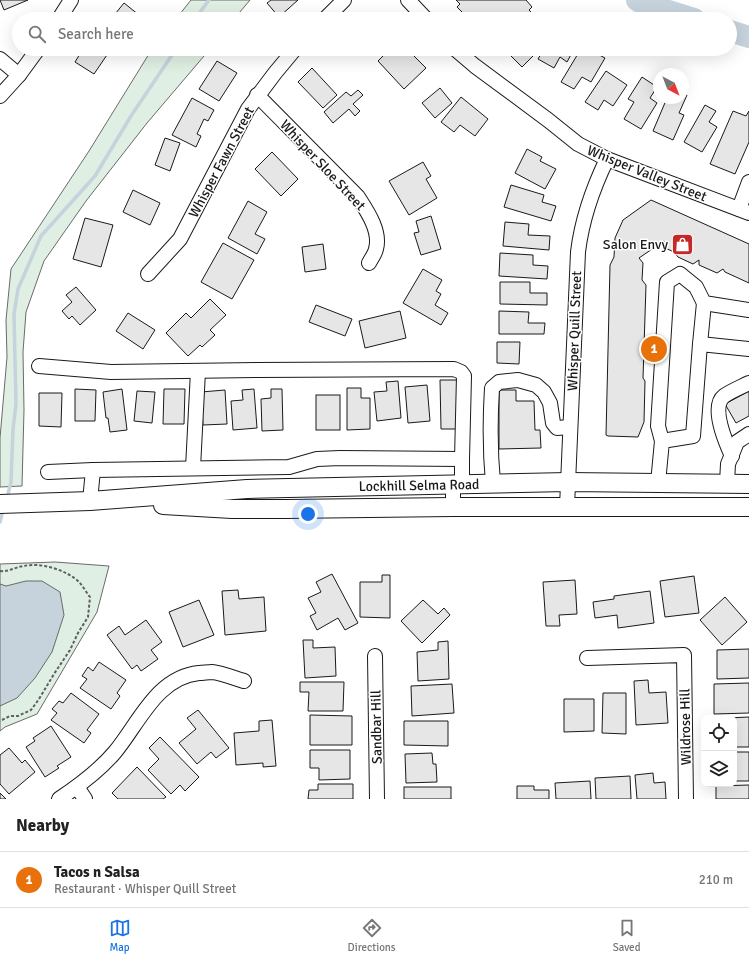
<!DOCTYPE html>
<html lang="en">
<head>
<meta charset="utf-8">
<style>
  body { margin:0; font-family:Signika,sans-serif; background:#f6f6f6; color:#222 }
  .controls { position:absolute; right:12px; bottom:12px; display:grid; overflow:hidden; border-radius:8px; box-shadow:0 4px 16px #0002 }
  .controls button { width:36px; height:36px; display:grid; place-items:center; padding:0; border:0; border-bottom:1px solid #e0e0e0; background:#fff; color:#222; font:20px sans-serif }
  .compass { position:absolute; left:653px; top:68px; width:36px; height:36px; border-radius:50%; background:#fff; box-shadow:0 4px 16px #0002; rotate:138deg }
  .you { position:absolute; left:308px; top:514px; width:14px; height:14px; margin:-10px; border:3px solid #fff; border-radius:50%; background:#1a73e8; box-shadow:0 0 0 6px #1a73e833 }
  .badge { display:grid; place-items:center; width:26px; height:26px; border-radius:50%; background:#1a73e8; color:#fff; font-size:13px; font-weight:700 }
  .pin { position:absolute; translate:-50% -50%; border:2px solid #fff; box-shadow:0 1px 4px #0006 }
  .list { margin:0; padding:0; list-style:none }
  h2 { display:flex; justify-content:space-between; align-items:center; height:52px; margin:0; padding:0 16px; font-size:17px }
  h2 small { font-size:13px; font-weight:400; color:#767676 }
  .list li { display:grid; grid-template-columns:26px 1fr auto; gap:12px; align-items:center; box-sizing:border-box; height:56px; padding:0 16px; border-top:1px solid #e0e0e0 }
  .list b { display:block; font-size:15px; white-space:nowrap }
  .list p { margin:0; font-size:13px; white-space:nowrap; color:#767676 }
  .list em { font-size:13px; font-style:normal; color:#767676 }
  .icon { flex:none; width:22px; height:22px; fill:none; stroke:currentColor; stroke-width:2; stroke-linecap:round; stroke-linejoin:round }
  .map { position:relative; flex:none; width:749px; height:799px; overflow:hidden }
  .search { position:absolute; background:#fff; box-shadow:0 4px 16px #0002; left:12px; right:12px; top:12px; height:44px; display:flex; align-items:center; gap:10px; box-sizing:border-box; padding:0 14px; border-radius:22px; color:#767676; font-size:15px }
  .sheet { height:108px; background:#fff }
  nav { display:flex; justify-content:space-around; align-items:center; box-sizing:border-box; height:56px; border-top:1px solid #e0e0e0; background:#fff; font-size:11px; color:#767676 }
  nav a { display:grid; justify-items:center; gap:2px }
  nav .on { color:#1a73e8 }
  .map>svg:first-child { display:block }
  .green { fill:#e0efe3; stroke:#6a6a6a }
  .water { fill:#c6d2dc; stroke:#6a6a6a }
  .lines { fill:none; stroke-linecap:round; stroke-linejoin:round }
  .stream { stroke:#c6d2dc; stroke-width:3.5 }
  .river { stroke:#c6d2dc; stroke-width:22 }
  .building { fill:#e6e6e6; stroke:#1a1a1a }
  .minor-casing { stroke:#1a1a1a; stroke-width:16 }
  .major-casing { stroke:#1a1a1a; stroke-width:20 }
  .path { stroke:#5f5f5f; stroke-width:2; stroke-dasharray:3 2; stroke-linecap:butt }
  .minor { stroke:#fff; stroke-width:14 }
  .major { stroke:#fff; stroke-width:18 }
  .labels { text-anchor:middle; stroke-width:3; stroke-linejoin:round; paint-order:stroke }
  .street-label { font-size:14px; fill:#1a1a1a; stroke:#fff }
  .poi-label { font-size:14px; fill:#1a1a1a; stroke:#fff; text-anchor:end }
</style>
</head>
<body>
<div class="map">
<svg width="749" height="799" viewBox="0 0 749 799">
  <rect width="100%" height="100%" fill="#fff"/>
  <g class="green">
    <path d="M191,0H250L234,19H176Z"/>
    <path d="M152,49H210L147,123L86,201L44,261L26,312L23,352L24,410L22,486L0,487V438L7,357L6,320L11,269L89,151Z"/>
    <path d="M55,562L109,566L97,612L37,714L5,727L0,731V564Z"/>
  </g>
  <path class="water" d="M26,581H42L60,592L64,615L52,652L35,678L17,698L0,706V584L6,586Z"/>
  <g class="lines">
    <g class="stream">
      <path d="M195,19L209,0"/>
      <path d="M7,498L11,482L13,429L16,404L14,314L18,289L41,236L95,176L131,116L176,49"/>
      <path d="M0,522L3,510"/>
    </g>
    <g class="river">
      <path d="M637,0L640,2L694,19"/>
      <path d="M730,31L749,37"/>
    </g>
  </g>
  <g class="building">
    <path d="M0,0H28L4,10Z"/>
    <path d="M271,0H298L279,17L267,3Z"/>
    <path d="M456,0H526L532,7L529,10L538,19H476L475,18L469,19L457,7L460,4Z"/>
    <path d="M124,3L139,15L135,19H111Z"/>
    <path d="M369,14L374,19H364Z"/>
    <path d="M83,49H111L94,74L75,62Z"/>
    <path d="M390,49H407L426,68L404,89L378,61Z"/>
    <path d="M504,49H537L538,51L522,67Z"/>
    <path d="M544,49H574L567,62L560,57L554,68L538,59Z"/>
    <path d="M588,49L605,58L591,82L582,77L574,89L561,82L579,52L585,55Z"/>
    <path d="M217,61L237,73L219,101L199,89Z"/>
    <path d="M312,68L337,95L323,108L298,82Z"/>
    <path d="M606,71L627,85L613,106L604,100L598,110L585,102Z"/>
    <path d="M642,77L657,87L650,98L657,103L641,129L624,119L634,102L628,99Z"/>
    <path d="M440,88L452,103L435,118L422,103Z"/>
    <path d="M358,90L363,95L353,104L360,111L355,116L349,109L333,123L324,112L346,92L351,96Z"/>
    <path d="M683,94L687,95L679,113L684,115L673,140L653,131L667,98H683Z"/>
    <path d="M461,97L488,119L475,136L460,125L454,132L441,122Z"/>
    <path d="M192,98L214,110L208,121L204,119L197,134L201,136L196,147L172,135Z"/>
    <path d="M705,105L716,111L709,122L717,127L702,152L684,142Z"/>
    <path d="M733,111L746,116L749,111V142L735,174L710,164Z"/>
    <path d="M165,138L180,143L170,171L155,165Z"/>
    <path d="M527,149L542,157L540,161L556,169L545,189L515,173Z"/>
    <path d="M272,152L298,179L281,196L255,169Z"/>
    <path d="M423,162L431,176L426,179L437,198L409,215L389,181Z"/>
    <path d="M511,185L544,195L542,202L556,206L551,221L504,207Z"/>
    <path d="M133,190L160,203L150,225L123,212Z"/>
    <path d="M651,200L749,244V283L725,272L723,269L717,273L699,265V260L693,264L678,257L674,252L663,247L664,241L639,258L643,263L642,280L646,285L643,378L645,381L644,422L638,437L608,436L606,435L610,265L614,257L615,238L623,220Z"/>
    <path d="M248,201L267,212L255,234L265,239L257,254L228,238Z"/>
    <path d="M431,216L441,249L421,255L414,233L419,232L416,221Z"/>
    <path d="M85,218L113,225L101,267L73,259Z"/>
    <path d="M505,222L529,224L528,235L550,236L549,250L503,246Z"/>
    <path d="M223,243L254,260L232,299L201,282Z"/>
    <path d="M323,244L326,269L305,272L302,247Z"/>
    <path d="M500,253L533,255V265L548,266L547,279L499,276Z"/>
    <path d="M423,269L442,280L436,291L441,294L435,305L448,313L441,325L403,303Z"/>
    <path d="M500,282H530V293H547V305L500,304Z"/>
    <path d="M76,287L96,310L80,325L72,316L69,319L62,311L72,302L66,295Z"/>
    <path d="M210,299L226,315L210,330L215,335L202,347L200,345L188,356L166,333L186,313L191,318Z"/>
    <path d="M316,305L352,319L345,336L309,322Z"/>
    <path d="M400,311L406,338L365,348L359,321Z"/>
    <path d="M499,311L529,312L528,323H545L544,334H499Z"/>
    <path d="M128,313L155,330L143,349L116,331Z"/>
    <path d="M497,342H520L519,364L497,363Z"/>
    <path d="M440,380H458V429H441Z"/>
    <path d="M398,381L401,418L377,421L374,392L387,391L386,382Z"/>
    <path d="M427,385L430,421L408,423L405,387Z"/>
    <path d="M347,388H361V398H370V429L347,430Z"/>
    <path d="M75,389L96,390L95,421H75Z"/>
    <path d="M122,389L127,430L110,432L108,418H106L103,392Z"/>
    <path d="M164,389H185L184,424H163Z"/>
    <path d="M254,389L257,428L233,430L231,401L243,400L242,390Z"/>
    <path d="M271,389H282L283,430L262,431L261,399L271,398Z"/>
    <path d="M225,390L227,424L203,425L201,392Z"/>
    <path d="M499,390H516V401H534L535,430H540L541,448L499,449Z"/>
    <path d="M137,391L155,392L152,423L134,421Z"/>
    <path d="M749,391V416L736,423L725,404Z"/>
    <path d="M39,393H62L61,427L39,426Z"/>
    <rect x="316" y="395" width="24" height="35"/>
    <path d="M332,574L358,623L345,630L338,618L317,630L310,616L316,613L308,598L321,592L316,582Z"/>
    <path d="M382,575H390V618L360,617V582H382Z"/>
    <path d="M694,576L699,613L665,617L660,581Z"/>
    <path d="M575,580L577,614L559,615L560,626H546L543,582Z"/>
    <path d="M238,590L239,599L264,597L266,631L225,635L222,591Z"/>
    <path d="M650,591L654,623L618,628L617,615L595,618L593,602L614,599V596Z"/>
    <path d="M725,597L747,622L722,645L700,620Z"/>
    <path d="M199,600L214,635L183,647L169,612Z"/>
    <path d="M423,600L438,614L444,608L450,615L422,643L401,621Z"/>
    <path d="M146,620L162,642L151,650L158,659L141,671L137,665L132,669L107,635L119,626L125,635Z"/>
    <path d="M303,640H313V648L335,647L336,676L305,678Z"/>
    <path d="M448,641L449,679L418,681L417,652L438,650V642Z"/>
    <path d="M749,649V678L717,679V650Z"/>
    <path d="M99,662L126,680L117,693L120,696L111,709L80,688L87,679L82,676L88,667L93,671Z"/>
    <path d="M648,680L649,693L666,692L668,723L636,725L634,681Z"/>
    <path d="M300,682H344L343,711H308L309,692H300Z"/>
    <path d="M749,683V713L714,714V684Z"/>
    <path d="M452,684L454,713L412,716L411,686Z"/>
    <path d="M71,693L99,714L87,730L91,733L84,743L51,720L57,713L52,709L59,701L63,703Z"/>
    <path d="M603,693H626V734L602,733Z"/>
    <path d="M564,699H594V731L564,732Z"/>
    <path d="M198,710L229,748L216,758L211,752L197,764L179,743L196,729L187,718Z"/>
    <path d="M310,715L352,716V745H310Z"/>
    <path d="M749,717V747H734V718H727Z"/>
    <path d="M272,720L276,766L263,767V763L236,765L234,733L259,731V721Z"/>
    <path d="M404,721H448V746L404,745Z"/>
    <path d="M51,726L71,757L57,766L59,768L45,777L26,747L35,741L33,738Z"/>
    <path d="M160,737L199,777L185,791L180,785L171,794L148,770L159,759L149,748Z"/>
    <path d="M9,748L22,763L25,760L35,772L9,794L0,784V755Z"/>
    <path d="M310,750H350V779L319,780V768H310Z"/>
    <rect x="734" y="752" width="15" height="29"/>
    <path d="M432,753L433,764H436L437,782L406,783L405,754Z"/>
    <path d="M137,767L166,797L163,799H118L112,793Z"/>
    <path d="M653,773L654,783L665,782L666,799H637L635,775Z"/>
    <path d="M630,776L631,799H596L595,778Z"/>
    <path d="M590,781L591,799H556L555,783Z"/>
    <path d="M318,784H353V799H308L309,790H318Z"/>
    <path d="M749,785V799H716V786Z"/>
    <path d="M517,786H534V790H549V799H517Z"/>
    <rect x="404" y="787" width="47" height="12"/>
    <path d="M0,793L6,799H0Z"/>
  </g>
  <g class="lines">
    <defs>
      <g id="minor">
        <path d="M408,0L426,19"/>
        <path d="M59,19L71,0"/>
        <path d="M325,19L344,0"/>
        <path d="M455,49L475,66L548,120L578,144L607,159L749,213"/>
        <path d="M0,59L19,75"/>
        <path d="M257,95L358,197C367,211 381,231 376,249C375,254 371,259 369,263"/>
        <path d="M0,96L19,75L38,49"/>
        <path d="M739,209L749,182"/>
        <path d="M148,274L180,239L248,109L275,73L295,49"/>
        <path d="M700,344L704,303"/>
        <path d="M39,366L111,372L256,370L454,369L461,372L464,376L462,459V484"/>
        <path d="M662,441L658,426L667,282L680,274L696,287L704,303L749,310"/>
        <path d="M732,456C726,443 710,407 724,396C731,391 741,387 749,383"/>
        <path d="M193,468L198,371"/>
        <path d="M48,472L93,470"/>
        <path d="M493,483C490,451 490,420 492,388L499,382L518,380L536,385L544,392L550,403L553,423L557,428L570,427"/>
        <path d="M658,483L662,441L693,436L700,344L749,349"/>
        <path d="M727,483L728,464L737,442L749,434"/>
        <path d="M453,484V507"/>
        <path d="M90,501L93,470L289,467L317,459L340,458L462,459"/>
        <path d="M567,507L578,252C582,219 592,190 607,159"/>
        <path d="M375,656L377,799"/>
        <path d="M587,658L684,655L686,799"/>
        <path d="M77,787L85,799"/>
        <path d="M59,799C80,785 99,771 115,752C139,723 157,677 199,673C203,673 208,672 212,672C222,673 234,678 244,681"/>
      </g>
      <g id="major">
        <path d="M0,504L90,501L247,489L568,482L749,484"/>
        <path d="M163,505L232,509H285L453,507H749"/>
      </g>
    </defs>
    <use href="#minor" class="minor-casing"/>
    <use href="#major" class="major-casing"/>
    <path class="path" d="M0,571C9,572 15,567 24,566C40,562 67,570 79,582C83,586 86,592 90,597L88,617L78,633L70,650L54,674L39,699L31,710L18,716H10L0,721"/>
    <use href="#minor" class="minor"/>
    <use href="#major" class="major"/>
  </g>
  <defs>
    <symbol id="shop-square" viewBox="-11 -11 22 22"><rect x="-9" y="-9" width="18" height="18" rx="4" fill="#c62828" stroke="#fff"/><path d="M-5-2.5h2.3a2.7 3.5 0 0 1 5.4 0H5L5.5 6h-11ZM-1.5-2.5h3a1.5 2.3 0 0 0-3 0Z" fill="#fff"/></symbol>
  </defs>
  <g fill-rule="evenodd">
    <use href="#shop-square" x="670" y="232" width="25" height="25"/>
  </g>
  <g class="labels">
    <g class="street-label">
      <text transform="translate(221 162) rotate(-62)" y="5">Whisper Fawn Street</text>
      <text transform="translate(323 165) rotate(47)" y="5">Whisper Sloe Street</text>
      <text transform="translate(647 173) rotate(22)" y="5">Whisper Valley Street</text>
      <text transform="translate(574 331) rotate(-88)" y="5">Whisper Quill Street</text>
      <text transform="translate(419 485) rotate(-1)" y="5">Lockhill Selma Road</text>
      <text transform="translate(376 727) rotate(-91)" y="5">Sandbar Hill</text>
      <text transform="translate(685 727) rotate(-91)" y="5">Wildrose Hill</text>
    </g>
    <g class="poi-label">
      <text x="668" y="249">Salon Envy</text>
    </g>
  </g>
</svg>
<div class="controls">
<button><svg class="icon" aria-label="locate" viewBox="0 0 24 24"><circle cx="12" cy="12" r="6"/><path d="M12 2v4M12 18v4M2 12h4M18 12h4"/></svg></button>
<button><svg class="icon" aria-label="layers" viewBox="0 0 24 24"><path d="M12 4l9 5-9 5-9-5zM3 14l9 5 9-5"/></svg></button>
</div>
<svg class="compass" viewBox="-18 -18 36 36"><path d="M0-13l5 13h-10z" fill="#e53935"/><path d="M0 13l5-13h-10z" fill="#767676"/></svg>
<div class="you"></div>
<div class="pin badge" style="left:654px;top:349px;background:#e8710a">1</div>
<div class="search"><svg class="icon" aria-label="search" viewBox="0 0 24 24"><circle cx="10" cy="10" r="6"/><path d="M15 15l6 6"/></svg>Search here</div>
</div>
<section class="sheet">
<h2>Nearby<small></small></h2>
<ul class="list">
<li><span class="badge" style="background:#e8710a">1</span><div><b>Tacos n Salsa</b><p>Restaurant · Whisper Quill Street</p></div><em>210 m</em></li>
</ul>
</section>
<nav>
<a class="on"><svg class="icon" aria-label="map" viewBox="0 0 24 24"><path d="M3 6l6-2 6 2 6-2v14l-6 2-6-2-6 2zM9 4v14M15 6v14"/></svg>Map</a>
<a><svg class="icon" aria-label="directions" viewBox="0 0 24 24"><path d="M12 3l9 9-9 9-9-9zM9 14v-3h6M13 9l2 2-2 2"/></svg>Directions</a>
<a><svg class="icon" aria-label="saved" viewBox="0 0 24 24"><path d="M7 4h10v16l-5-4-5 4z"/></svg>Saved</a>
</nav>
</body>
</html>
